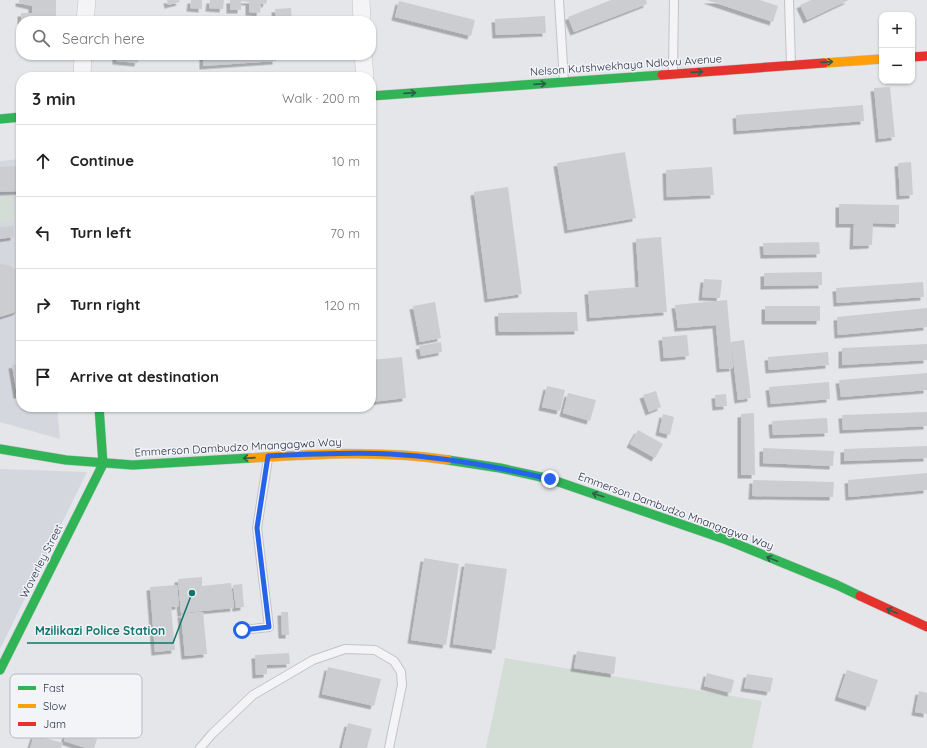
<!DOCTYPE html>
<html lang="en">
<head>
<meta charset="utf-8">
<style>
  body { margin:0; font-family:Quicksand,sans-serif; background:#f6f6f6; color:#222 }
  .controls { position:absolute; right:12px; top:12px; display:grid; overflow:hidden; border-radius:8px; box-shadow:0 1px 3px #0004 }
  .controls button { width:36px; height:36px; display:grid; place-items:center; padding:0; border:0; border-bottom:1px solid #e0e0e0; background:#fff; color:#222; font:20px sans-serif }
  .stop { position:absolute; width:12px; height:12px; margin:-9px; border:3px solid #2563eb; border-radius:50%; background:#fff }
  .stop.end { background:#2563eb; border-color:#fff; box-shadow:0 1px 4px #0008 }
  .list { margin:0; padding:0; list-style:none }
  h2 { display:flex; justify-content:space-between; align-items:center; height:52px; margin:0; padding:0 16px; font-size:17px }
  h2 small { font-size:13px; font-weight:400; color:#767676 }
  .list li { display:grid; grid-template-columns:26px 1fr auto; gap:12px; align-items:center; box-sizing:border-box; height:72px; padding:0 16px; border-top:1px solid #e0e0e0 }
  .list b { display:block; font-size:15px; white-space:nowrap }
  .list em { font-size:13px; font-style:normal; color:#767676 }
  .icon { flex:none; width:22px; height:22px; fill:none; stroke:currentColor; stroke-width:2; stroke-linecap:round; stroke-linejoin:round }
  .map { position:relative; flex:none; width:927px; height:748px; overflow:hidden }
  .search { position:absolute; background:#fff; box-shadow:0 1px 3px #0004; left:16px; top:16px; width:360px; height:44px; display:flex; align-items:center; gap:10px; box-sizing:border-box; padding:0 14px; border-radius:16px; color:#767676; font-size:15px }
  .panel { position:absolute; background:#fff; box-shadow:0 1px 3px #0004; left:16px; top:72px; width:360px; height:340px; border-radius:16px }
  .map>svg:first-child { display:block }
  .built { fill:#d5d7de }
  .green { fill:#d3ddd5 }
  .building { fill:#cccdd1; filter:url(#shadow) }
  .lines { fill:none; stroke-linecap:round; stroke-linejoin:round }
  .lane-casing { stroke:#c2c3c7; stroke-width:10 }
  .street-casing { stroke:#c2c3c7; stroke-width:18 }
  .fast-casing { stroke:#c2c3c7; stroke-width:10 }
  .slow-casing { stroke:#c2c3c7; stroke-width:10 }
  .jam-casing { stroke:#c2c3c7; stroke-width:10 }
  .lane { stroke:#f4f4f6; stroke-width:8 }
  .street { stroke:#f4f4f6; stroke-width:17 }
  .fast { stroke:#30b455; stroke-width:9 }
  .slow { stroke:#ff9f0a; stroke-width:9 }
  .jam { stroke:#e5322d; stroke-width:9 }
  .oneway { stroke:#2c5e4a }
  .route { stroke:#2563eb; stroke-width:5 }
  .labels { text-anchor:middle; stroke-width:3; stroke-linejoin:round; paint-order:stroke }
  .street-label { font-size:11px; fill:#2a2f44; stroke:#f3f4f8 }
  .key { fill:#f3f4f8; stroke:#b7b9c2; stroke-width:1 }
  .key-label { font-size:11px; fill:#2a2f44 }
  .leader { fill:none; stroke:#0f766e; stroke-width:1.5 }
  .callout-dot { fill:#0f766e; stroke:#f3f4f8; stroke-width:1.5 }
  .callout-label { font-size:12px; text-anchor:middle; font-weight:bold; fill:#0f766e; stroke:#f3f4f8; stroke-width:3; stroke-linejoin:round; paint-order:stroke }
</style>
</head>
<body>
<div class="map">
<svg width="927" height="748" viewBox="0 0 927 748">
  <defs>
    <filter id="shadow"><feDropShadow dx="-3.5" dy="3.5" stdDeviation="0" flood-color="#0004"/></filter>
  </defs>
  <rect width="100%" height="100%" fill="#e5e6e9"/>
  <g class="built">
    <path d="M21,159V407H57L60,439L0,422V161Z"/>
    <path d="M0,469L87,472L0,649Z"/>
  </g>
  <g class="green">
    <path d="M12,196L14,221L0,222V197Z"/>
    <path d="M505,658L762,701L752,748H486Z"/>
  </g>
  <g class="building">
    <path d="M19,0H56V21H21V13H32V6L19,3Z"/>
    <path d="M167,0H179L180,2L168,5Z"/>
    <path d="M191,0H202V9L190,8Z"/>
    <path d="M210,0H224L223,9L209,8Z"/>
    <path d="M230,0H267L266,4L261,3L260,13L249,12V2L241,1V10H230Z"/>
    <path d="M611,0H646L647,4L574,32L568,17Z"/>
    <path d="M707,0H760L778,6L773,22Z"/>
    <path d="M811,0H849L807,20L800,5Z"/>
    <path d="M399,1L475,20L471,36L395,17Z"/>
    <path d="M291,8L292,21H276L275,9Z"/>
    <path d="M545,16L546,33L496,35L495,19Z"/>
    <path d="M116,55H139L138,63L116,61Z"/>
    <path d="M203,55H276V61L203,66Z"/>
    <path d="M890,87L895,137L879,139L874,88Z"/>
    <path d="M863,105L864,121L737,131L736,115Z"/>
    <path d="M625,152L636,218L568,230L557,163Z"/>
    <path d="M911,162L913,195L900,196L898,163Z"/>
    <path d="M21,166V191L0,192V167Z"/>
    <path d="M712,167L714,195L667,197L666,170Z"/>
    <path d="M508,187L522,294L488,299L474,192Z"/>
    <path d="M839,204L899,205V224L873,223L872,245L853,246L854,224H839Z"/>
    <path d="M13,226L14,237L0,239V227Z"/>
    <path d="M661,237L667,312L590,318L588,291L639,287L636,239Z"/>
    <path d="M819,242L820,254L764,255L763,243Z"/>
    <path d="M0,264L8,265L21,272V307L16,312L0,317Z"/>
    <path d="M822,272V285L764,286V273Z"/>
    <path d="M704,279L722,280L720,298L702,297Z"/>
    <path d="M923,282L924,297L837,303L836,288Z"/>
    <path d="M727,300L733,368L720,369L716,325L678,328L675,305Z"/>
    <path d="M435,302L441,338L420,342L413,306Z"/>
    <rect x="765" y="306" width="55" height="15"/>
    <path d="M927,308V327L838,335L837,317Z"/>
    <path d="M577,312L578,331L499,332L498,313Z"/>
    <path d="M687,335L689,356L664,358L662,337Z"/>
    <path d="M744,340L751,398L738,400L731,342Z"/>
    <path d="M441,342L442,352L421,356L419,346Z"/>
    <path d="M927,344V360L842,365V348Z"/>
    <path d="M828,352L829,365L769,370L768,357Z"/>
    <path d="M402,357L406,398L371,402V360Z"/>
    <path d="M21,364V395H17L12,365Z"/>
    <path d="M927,373V390L841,397L839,380Z"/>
    <path d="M829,382L830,399L771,404L769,387Z"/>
    <path d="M547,386L565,390L560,411L542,407Z"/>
    <path d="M656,391L661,407L649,412L643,395Z"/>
    <path d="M568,393L596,400L590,421L563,413Z"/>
    <path d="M726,394L727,406L716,407L715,395Z"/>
    <path d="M927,412V426L843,430L842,415Z"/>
    <path d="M754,413L755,475H741V414Z"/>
    <path d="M663,414L674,417L670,435L659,432Z"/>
    <path d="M827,418L828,433L773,435L772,421Z"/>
    <path d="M638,430L663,444L655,458L630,444Z"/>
    <path d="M927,446V458L844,461V449Z"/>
    <path d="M763,448L834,451L833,466L763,463Z"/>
    <path d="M927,473V490L849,497L848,480Z"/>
    <path d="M753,480L834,482L833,497L752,496Z"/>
    <path d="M424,558L459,564L446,645L411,640Z"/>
    <path d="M465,563L507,569L495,650L453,644Z"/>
    <path d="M202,577V586L231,583L234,608L181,613L178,579Z"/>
    <path d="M242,584L244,607L236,608L233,585Z"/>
    <path d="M177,585L179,606L171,607L175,650L155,652L150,587Z"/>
    <path d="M203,612L207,654L185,656L181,614Z"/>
    <path d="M281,612H288L289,635H282Z"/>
    <path d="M577,651L616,657L614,674L574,668Z"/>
    <path d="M289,653L290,664L267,665V674L256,675L255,655Z"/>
    <path d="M328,667L381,679L374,706L322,694Z"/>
    <path d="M847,670L878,680L869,707L838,697Z"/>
    <path d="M707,673L734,680L731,693L704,686Z"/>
    <path d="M747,674L773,678L770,692L744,688Z"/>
    <path d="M919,691L927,693V714L915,712Z"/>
    <path d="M348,723L372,729L367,748H342Z"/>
    <path d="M67,730L97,739L94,748H86L64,741Z"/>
    <path d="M34,735L63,743L61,748H30Z"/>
  </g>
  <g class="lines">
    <defs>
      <g id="lane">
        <path d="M559,0L564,82"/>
        <path d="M789,0L791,65"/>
        <path d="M673,73L674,0"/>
        <path d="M242,630L269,627L257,528L268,459"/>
        <path d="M200,748L212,734L253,695L313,660L345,649L375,650L394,661L401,672L402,685L389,748"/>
      </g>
      <g id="street">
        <path d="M361,0L362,21"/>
        <path d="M85,21L87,0"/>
        <path d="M363,55L365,77"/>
        <path d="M82,77L83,55"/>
      </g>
      <g id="fast">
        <path d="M371,96L662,75"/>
        <path d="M0,119L21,117"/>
        <path d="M0,449L66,460L133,465L250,458"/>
        <path d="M448,460L500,468L550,479L727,540L837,585L860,596"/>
        <path d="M0,670L103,464L99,407"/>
      </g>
      <g id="slow">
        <path d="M824,63L882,59"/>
        <path d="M250,458C316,454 382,450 448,460"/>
      </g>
      <g id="jam">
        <path d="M912,57L927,56"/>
        <path d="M662,75L824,63"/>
        <path d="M860,596L927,627"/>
      </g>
    </defs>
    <use href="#lane" class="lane-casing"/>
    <use href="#street" class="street-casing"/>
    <use href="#fast" class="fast-casing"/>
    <use href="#slow" class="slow-casing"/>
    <use href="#jam" class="jam-casing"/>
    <use href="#lane" class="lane"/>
    <use href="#street" class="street"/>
    <use href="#fast" class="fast"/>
    <use href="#slow" class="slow"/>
    <use href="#jam" class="jam"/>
  </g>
  <defs><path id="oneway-shaft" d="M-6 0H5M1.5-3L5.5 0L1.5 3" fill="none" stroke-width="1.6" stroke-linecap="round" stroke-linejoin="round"/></defs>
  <g class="oneway">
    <use href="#oneway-shaft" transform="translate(827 62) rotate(-4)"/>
    <use href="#oneway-shaft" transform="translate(697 72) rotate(-4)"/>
    <use href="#oneway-shaft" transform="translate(540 84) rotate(-4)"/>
    <use href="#oneway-shaft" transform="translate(410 93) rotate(-4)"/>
    <use href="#oneway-shaft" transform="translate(249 458) rotate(176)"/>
    <use href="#oneway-shaft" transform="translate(598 495) rotate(-162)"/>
    <use href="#oneway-shaft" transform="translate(772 559) rotate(-158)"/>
    <use href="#oneway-shaft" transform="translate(892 611) rotate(-155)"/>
  </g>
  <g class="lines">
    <path class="route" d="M242,630L269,627L257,528L268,456C309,454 350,452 390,454C445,457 498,467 550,479"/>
  </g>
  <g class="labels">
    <g class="street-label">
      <text transform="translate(626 65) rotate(-4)" y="4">Nelson Kutshwekhaya Ndlovu Avenue</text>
      <text transform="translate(238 447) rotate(-3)" y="4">Emmerson Dambudzo Mnangagwa Way</text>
      <text transform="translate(676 511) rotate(20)" y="4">Emmerson Dambudzo Mnangagwa Way</text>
      <text transform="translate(41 561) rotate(-63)" y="4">Waverley Street</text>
    </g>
  </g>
  <rect x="10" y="674" width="132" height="64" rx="6" class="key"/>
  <rect x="18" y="686" width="18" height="4" fill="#30b455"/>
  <rect x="18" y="704" width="18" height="4" fill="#ff9f0a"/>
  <rect x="18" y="722" width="18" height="4" fill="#e5322d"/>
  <g class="key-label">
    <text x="43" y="692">Fast</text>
    <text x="43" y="710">Slow</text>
    <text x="43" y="728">Jam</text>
  </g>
  <path class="leader" d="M192 593L173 643H27"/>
  <circle class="callout-dot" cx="192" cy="593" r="4"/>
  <g class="callout-label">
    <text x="100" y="635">Mzilikazi Police Station</text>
  </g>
</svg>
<div class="controls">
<button>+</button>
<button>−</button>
</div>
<div class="stop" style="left:242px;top:630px"></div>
<div class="stop end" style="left:550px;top:479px"></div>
<div class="search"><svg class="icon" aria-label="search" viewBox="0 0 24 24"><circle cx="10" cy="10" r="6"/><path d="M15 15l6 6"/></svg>Search here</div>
<section class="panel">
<h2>3 min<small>Walk · 200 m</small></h2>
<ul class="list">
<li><svg class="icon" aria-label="ahead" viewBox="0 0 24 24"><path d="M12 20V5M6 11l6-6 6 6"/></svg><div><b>Continue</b></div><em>10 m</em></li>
<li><svg class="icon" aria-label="left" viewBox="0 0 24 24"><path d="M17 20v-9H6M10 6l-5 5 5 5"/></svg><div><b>Turn left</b></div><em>70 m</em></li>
<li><svg class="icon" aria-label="right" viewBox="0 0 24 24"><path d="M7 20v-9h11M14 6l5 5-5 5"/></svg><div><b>Turn right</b></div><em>120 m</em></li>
<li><svg class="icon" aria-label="arrive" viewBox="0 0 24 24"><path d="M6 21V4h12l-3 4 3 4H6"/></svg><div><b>Arrive at destination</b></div></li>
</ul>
</section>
</div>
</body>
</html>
